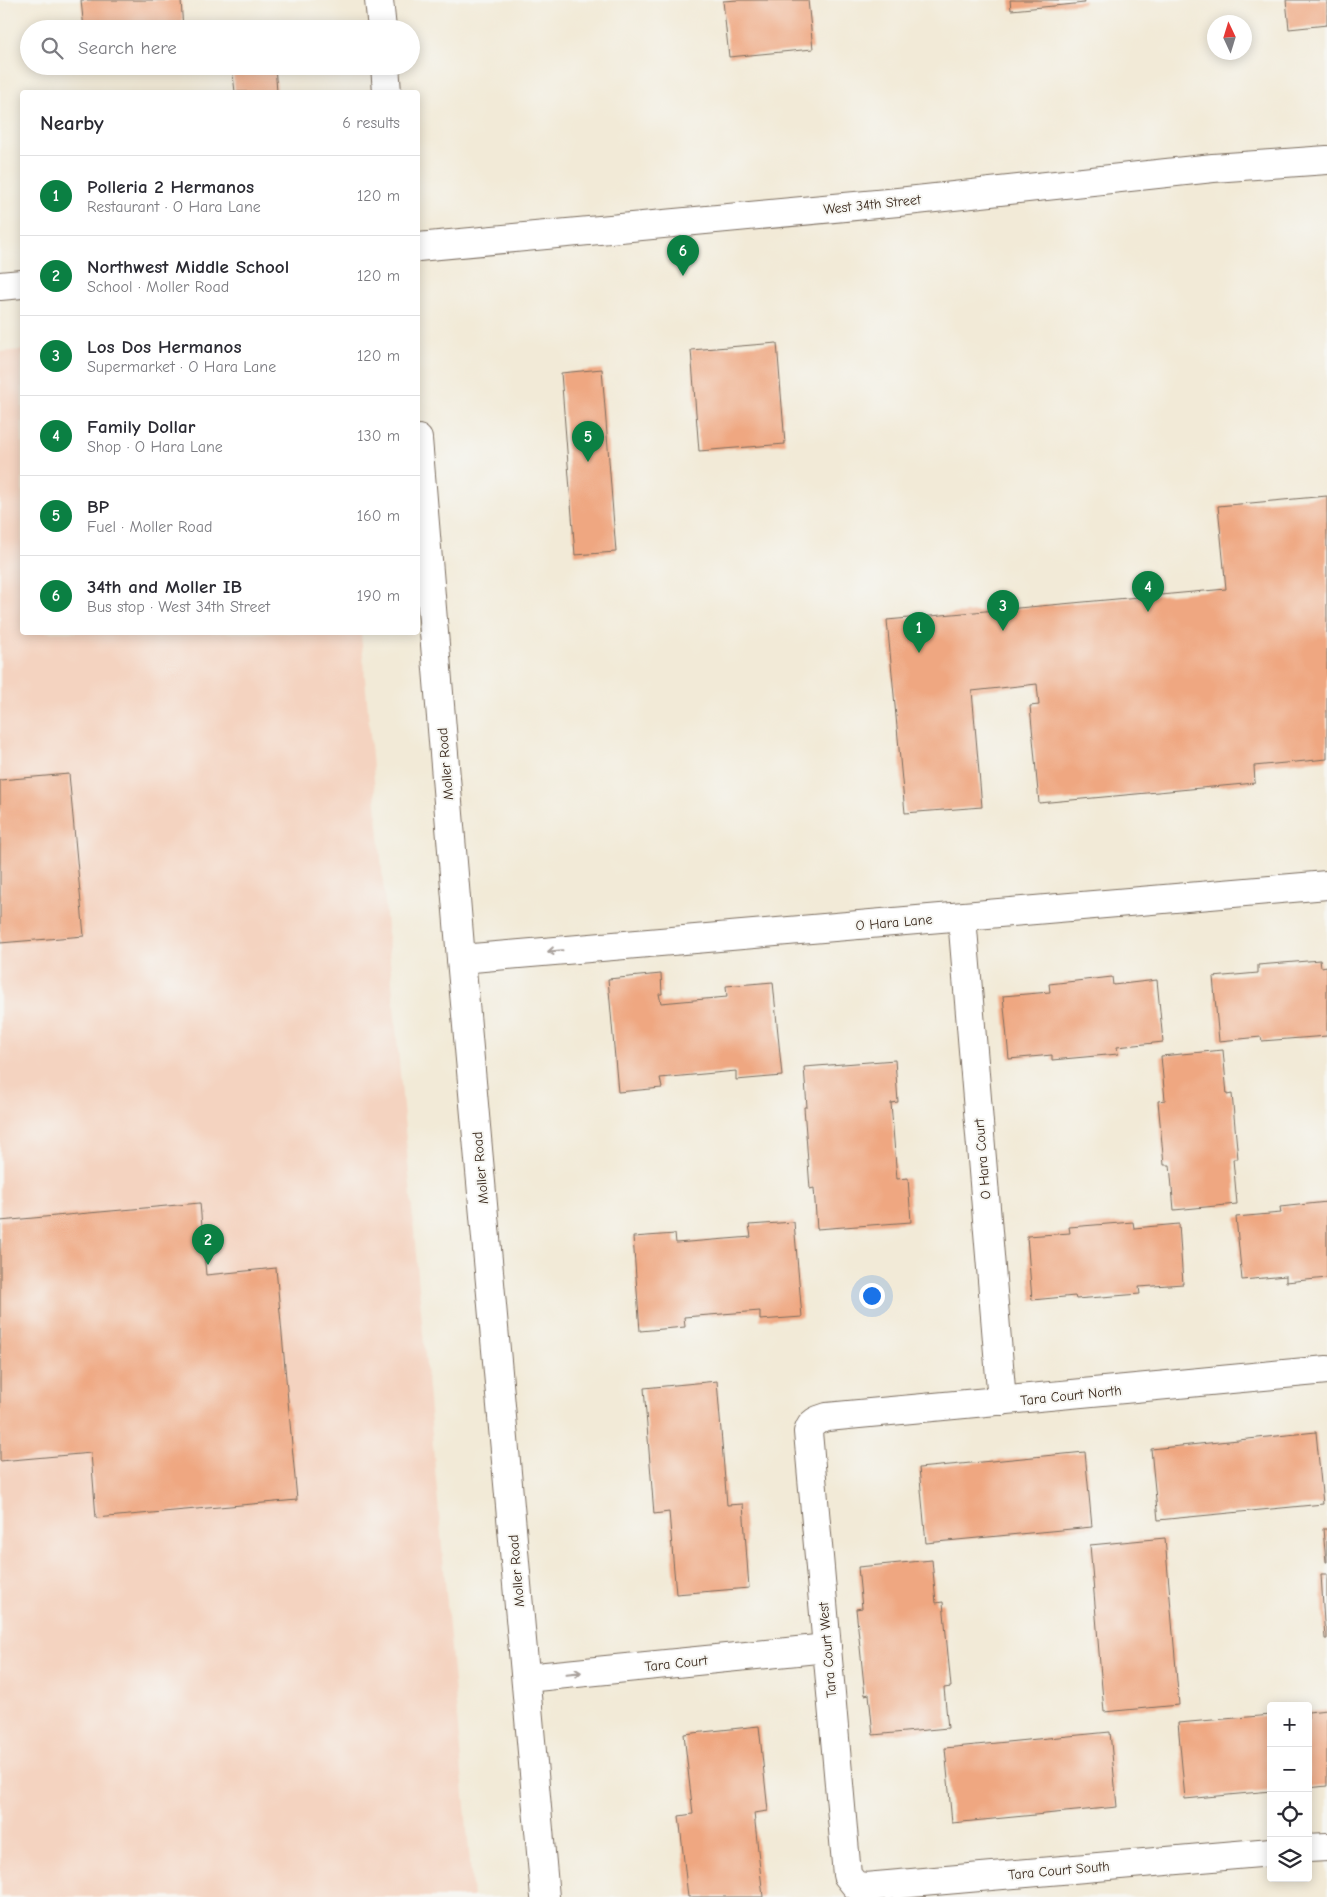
<!DOCTYPE html>
<html lang="en">
<head>
<meta charset="utf-8">
<style>
  body { margin:0; font-family:"Comic Neue",sans-serif; background:#f7f7f7; color:#2b2b33 }
  .controls { position:absolute; right:15px; bottom:15px; display:grid; overflow:hidden; border-radius:5px; box-shadow:0 2px 12px #0003 }
  .controls button { width:45px; height:45px; display:grid; place-items:center; padding:0; border:0; border-bottom:1px solid #e1e1e2; background:#fff; color:#2b2b33; font:25px sans-serif }
  .compass { position:absolute; left:1207px; top:15px; width:45px; height:45px; border-radius:50%; background:#fff; box-shadow:0 2px 12px #0003; rotate:356deg }
  .you { position:absolute; left:871px; top:1295px; width:18px; height:18px; margin:-12px; border:4px solid #fff; border-radius:50%; background:#1a73e8; box-shadow:0 0 0 8px #1a73e833 }
  .badge { display:grid; place-items:center; width:32px; height:32px; border-radius:50%; background:#0b8043; color:#fff; font-size:16px; font-weight:700 }
  .pin { position:absolute; translate:-50% -41px; filter:drop-shadow(0 1px 2px #0008) }
  .pin::after { content:''; position:absolute; top:26px; width:18px; height:15px; background:inherit; clip-path:polygon(0 0,100% 0,50% 100%) }
  .list { margin:0; padding:0; list-style:none }
  h2 { display:flex; justify-content:space-between; align-items:center; height:65px; margin:0; padding:0 20px; font-size:21px }
  h2 small { font-size:16px; font-weight:400; color:#7c7c81 }
  .list li { display:grid; grid-template-columns:32px 1fr auto; gap:15px; align-items:center; box-sizing:border-box; height:80px; padding:0 20px; border-top:1px solid #e1e1e2 }
  .list b { display:block; font-size:19px; white-space:nowrap }
  .list p { margin:0; font-size:16px; white-space:nowrap; color:#7c7c81 }
  .list em { font-size:16px; font-style:normal; color:#7c7c81 }
  .icon { flex:none; width:28px; height:28px; fill:none; stroke:currentColor; stroke-width:2; stroke-linecap:round; stroke-linejoin:round }
  .map { position:relative; flex:none; width:1327px; height:1897px; overflow:hidden }
  .search { position:absolute; background:#fff; box-shadow:0 2px 12px #0003; left:20px; top:20px; width:400px; height:55px; display:flex; align-items:center; gap:12px; box-sizing:border-box; padding:0 18px; border-radius:28px; color:#7c7c81; font-size:19px }
  .panel { position:absolute; background:#fff; box-shadow:0 2px 12px #0003; left:20px; top:90px; width:400px; height:545px; border-radius:5px }
  .map>svg:first-child { display:block }
  .built { fill:#f4d3c0 }
  .building { fill:#efa781 }
  .lines { fill:none; stroke-linecap:round; stroke-linejoin:round }
  .street-casing { stroke:#7b6d5f; stroke-width:30 }
  .secondary-casing { stroke:#7b6d5f; stroke-width:30 }
  .street { stroke:#fff; stroke-width:28 }
  .secondary { stroke:#fff; stroke-width:28 }
  .oneway { stroke:#a79f9a }
  .labels { text-anchor:middle; stroke-width:4; stroke-linejoin:round; paint-order:stroke }
  .street-label { font-size:14px; fill:#3b2a1e; stroke:#f6f6f2 }
</style>
</head>
<body>
<div class="map">
<svg width="1327" height="1897" viewBox="0 0 1327 1897">
  <rect width="100%" height="100%" fill="#f6f6f2"/>
  <filter id="ink" filterUnits="userSpaceOnUse"><feTurbulence type="fractalNoise" baseFrequency=".02" numOctaves="2"/><feDisplacementMap in="SourceGraphic" scale="10" xChannelSelector="R" yChannelSelector="G"/><feConvolveMatrix kernelMatrix="1 2 1 2 8 2 1 2 1" color-interpolation-filters="sRGB"/></filter>
  <filter id="wash" filterUnits="userSpaceOnUse"><feTurbulence type="fractalNoise" baseFrequency=".0096" numOctaves="4" result="noise"/><feDisplacementMap in="SourceGraphic" scale="20" xChannelSelector="R" yChannelSelector="G"/><feGaussianBlur stdDeviation="1.12" result="paint"/><feColorMatrix in="noise" values="0 0 0 0 0 0 0 0 0 0 0 0 0 0 0 0 0 1.4 0 .05"/><feComposite in="paint" operator="in"/></filter>
  <g filter="url(#wash)">
    <rect width="100%" height="100%" fill="#f2ead7"/>
    <path class="built" d="M22,350V632L361,633L473,1897H0V352Z"/>
    <g id="blocks">
      <g class="building">
        <path d="M81,0H181L183,29H84Z"/>
        <path d="M738,0H808L813,49L729,57L723,1Z"/>
        <path d="M1010,0H1084L1085,3L1011,10Z"/>
        <path d="M1286,0H1327V25L1289,29Z"/>
        <path d="M158,66V68L135,70L125,67Z"/>
        <path d="M232,66H275L277,92H235Z"/>
        <path d="M777,343L785,444L699,451L691,350Z"/>
        <path d="M602,369L616,552L575,555L561,373Z"/>
        <path d="M1327,496V759L1254,766L1255,783L1039,803L1030,706L1039,705L1037,684L972,691L982,807L905,813L887,620L1226,589L1218,506Z"/>
        <path d="M69,774L84,936L0,943V780Z"/>
        <path d="M1320,960L1321,967L1327,966V1036L1262,1041L1261,1037L1219,1041L1213,977L1258,973V965Z"/>
        <path d="M661,974L662,994H659L661,1003L727,997L726,986L773,982L782,1076L736,1080V1071L660,1078L662,1088L618,1092L608,979Z"/>
        <path d="M1112,977L1113,985L1157,980L1163,1042L1117,1047L1118,1054L1052,1060V1055L1009,1059L1003,996L1050,992L1049,984Z"/>
        <path d="M1223,1050L1227,1095L1232,1094L1238,1159H1233L1237,1204L1174,1210L1170,1165H1164L1158,1101L1165,1100L1161,1056Z"/>
        <path d="M895,1060L898,1102L891,1103L897,1179L908,1178L911,1222L817,1229L814,1188L810,1189L804,1107H807L804,1067Z"/>
        <path d="M1327,1202V1278L1286,1282V1276L1242,1280L1236,1217L1281,1213L1280,1207Z"/>
        <path d="M200,1203L206,1275L276,1268L297,1500L96,1518L91,1453L0,1461V1221Z"/>
        <path d="M794,1222L802,1317L760,1320V1311L684,1317L685,1327L640,1331L633,1237L675,1234L676,1243L751,1237L749,1225Z"/>
        <path d="M1133,1222L1134,1228L1179,1224L1183,1284L1139,1287L1140,1294L1076,1299L1075,1296L1032,1300L1027,1236L1070,1233L1069,1227Z"/>
        <path d="M717,1381L727,1505L743,1504L749,1588L676,1594L669,1512L654,1514L644,1388Z"/>
        <path d="M1316,1432L1323,1504L1158,1520L1151,1449Z"/>
        <path d="M1085,1452L1092,1527L926,1543L919,1468Z"/>
        <path d="M1323,1529H1327V1562H1326Z"/>
        <path d="M1165,1538L1179,1705L1104,1712L1090,1545Z"/>
        <path d="M932,1560L936,1603L943,1602L951,1687L944,1688L948,1728L873,1735L869,1694L865,1695L856,1609L862,1608L858,1567Z"/>
        <path d="M1321,1574H1327V1639H1325Z"/>
        <path d="M1327,1710V1786L1308,1788V1712Z"/>
        <path d="M1271,1715V1791L1185,1799L1178,1723Z"/>
        <path d="M759,1726L768,1811L754,1813L763,1897H688L679,1816L693,1814L684,1734Z"/>
        <path d="M1110,1732L1117,1807L952,1823L945,1748Z"/>
      </g>
    </g>
  </g>
  <g filter="url(#ink)">
    <use href="#blocks" fill-opacity="0" stroke="#7b6d5f" stroke-width="1"/>
    <g class="lines">
      <defs>
        <g id="street">
          <path d="M962,917L1002,1401"/>
          <path d="M461,959L1327,885"/>
          <path d="M526,1678L827,1648"/>
          <path d="M1308,1848L1327,1847"/>
          <path d="M1271,1852L865,1887L855,1885L847,1875L808,1432C811,1422 817,1420 827,1417L1327,1370"/>
        </g>
        <g id="secondary">
          <path d="M379,0L382,29"/>
          <path d="M385,66L387,92"/>
          <path d="M418,247L898,202L1213,168L1327,160"/>
          <path d="M0,286L22,284"/>
          <path d="M418,439L461,959L545,1897"/>
        </g>
      </defs>
      <use href="#street" class="street-casing"/>
      <use href="#secondary" class="secondary-casing"/>
      <use href="#street" class="street"/>
      <use href="#secondary" class="secondary"/>
    </g>
    <defs><path id="oneway-shaft" d="M-6 0H5M1.5-3L5.5 0L1.5 3" fill="none" stroke-width="1.6" stroke-linecap="round" stroke-linejoin="round" transform="scale(1.25)"/></defs>
    <g class="oneway">
      <use href="#oneway-shaft" transform="translate(555 951) rotate(175)"/>
      <use href="#oneway-shaft" transform="translate(574 1673) rotate(-6)"/>
    </g>
  </g>
  <g class="labels">
    <g class="street-label">
      <text transform="translate(872 204) rotate(-6)" y="5">West 34th Street</text>
      <text transform="translate(445 764) rotate(-95)" y="5">Moller Road</text>
      <text transform="translate(894 922) rotate(-5)" y="5">O Hara Lane</text>
      <text transform="translate(982 1159) rotate(-95)" y="5">O Hara Court</text>
      <text transform="translate(480 1168) rotate(-95)" y="5">Moller Road</text>
      <text transform="translate(1071 1395) rotate(-6)" y="5">Tara Court North</text>
      <text transform="translate(516 1571) rotate(-95)" y="5">Moller Road</text>
      <text transform="translate(827 1650) rotate(-95)" y="5">Tara Court West</text>
      <text transform="translate(676 1663) rotate(-6)" y="5">Tara Court</text>
      <text transform="translate(1059 1870) rotate(-5)" y="5">Tara Court South</text>
    </g>
  </g>
</svg>
<div class="controls">
<button>+</button>
<button>−</button>
<button><svg class="icon" aria-label="locate" viewBox="0 0 24 24"><circle cx="12" cy="12" r="6"/><path d="M12 2v4M12 18v4M2 12h4M18 12h4"/></svg></button>
<button><svg class="icon" aria-label="layers" viewBox="0 0 24 24"><path d="M12 4l9 5-9 5-9-5zM3 14l9 5 9-5"/></svg></button>
</div>
<svg class="compass" viewBox="-18 -18 36 36"><path d="M0-13l5 13h-10z" fill="#e53935"/><path d="M0 13l5-13h-10z" fill="#7c7c81"/></svg>
<div class="you"></div>
<div class="pin badge" style="left:919px;top:653px">1</div>
<div class="pin badge" style="left:208px;top:1265px">2</div>
<div class="pin badge" style="left:1003px;top:631px">3</div>
<div class="pin badge" style="left:1148px;top:612px">4</div>
<div class="pin badge" style="left:588px;top:462px">5</div>
<div class="pin badge" style="left:683px;top:276px">6</div>
<div class="search"><svg class="icon" aria-label="search" viewBox="0 0 24 24"><circle cx="10" cy="10" r="6"/><path d="M15 15l6 6"/></svg>Search here</div>
<section class="panel">
<h2>Nearby<small>6 results</small></h2>
<ul class="list">
<li><span class="badge">1</span><div><b>Polleria 2 Hermanos</b><p>Restaurant · O Hara Lane</p></div><em>120 m</em></li>
<li><span class="badge">2</span><div><b>Northwest Middle School</b><p>School · Moller Road</p></div><em>120 m</em></li>
<li><span class="badge">3</span><div><b>Los Dos Hermanos</b><p>Supermarket · O Hara Lane</p></div><em>120 m</em></li>
<li><span class="badge">4</span><div><b>Family Dollar</b><p>Shop · O Hara Lane</p></div><em>130 m</em></li>
<li><span class="badge">5</span><div><b>BP</b><p>Fuel · Moller Road</p></div><em>160 m</em></li>
<li><span class="badge">6</span><div><b>34th and Moller IB</b><p>Bus stop · West 34th Street</p></div><em>190 m</em></li>
</ul>
</section>
</div>
</body>
</html>
